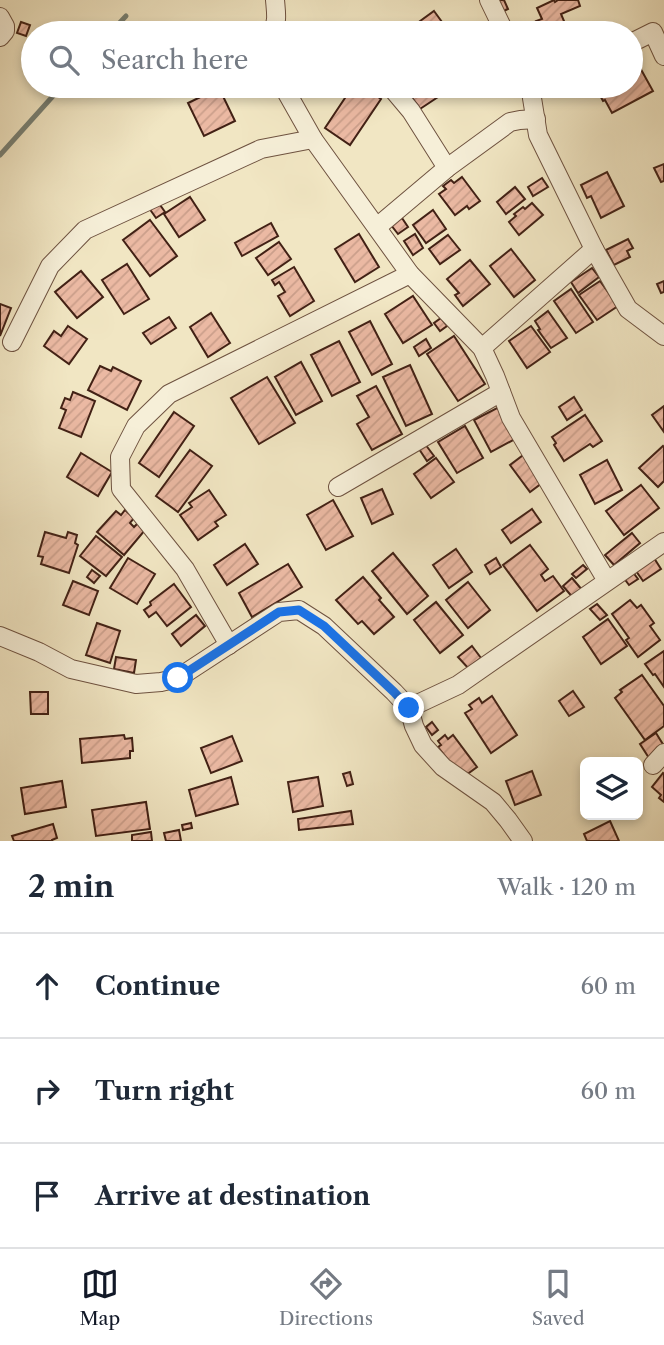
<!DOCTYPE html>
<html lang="en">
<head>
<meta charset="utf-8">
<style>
  body { margin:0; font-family:"Libre Caslon Text",serif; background:#f6f6f7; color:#1f2937 }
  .controls { position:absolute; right:21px; bottom:21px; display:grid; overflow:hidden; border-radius:10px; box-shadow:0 4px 10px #0003 }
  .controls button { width:63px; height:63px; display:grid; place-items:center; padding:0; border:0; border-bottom:2px solid #e0e1e3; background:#fff; color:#1f2937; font:35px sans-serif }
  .stop { position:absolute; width:21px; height:21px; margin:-16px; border:5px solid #1a73e8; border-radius:50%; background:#fff }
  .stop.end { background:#1a73e8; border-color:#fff; box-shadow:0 2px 7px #0008 }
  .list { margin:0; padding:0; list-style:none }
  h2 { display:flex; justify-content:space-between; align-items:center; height:91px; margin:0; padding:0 28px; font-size:30px }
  h2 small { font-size:23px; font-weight:400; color:#747a83 }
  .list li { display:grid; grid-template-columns:46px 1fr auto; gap:21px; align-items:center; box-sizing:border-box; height:105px; padding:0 28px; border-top:2px solid #e0e1e3 }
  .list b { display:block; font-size:26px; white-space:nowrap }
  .list em { font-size:23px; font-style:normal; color:#747a83 }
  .icon { flex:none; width:38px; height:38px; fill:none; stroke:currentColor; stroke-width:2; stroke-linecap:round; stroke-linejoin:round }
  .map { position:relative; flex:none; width:664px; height:841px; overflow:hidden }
  .search { position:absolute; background:#fff; box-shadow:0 4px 10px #0003; left:21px; right:21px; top:21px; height:77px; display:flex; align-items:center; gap:18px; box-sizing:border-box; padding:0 24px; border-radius:38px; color:#747a83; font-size:26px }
  .sheet { height:406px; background:#fff }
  nav { display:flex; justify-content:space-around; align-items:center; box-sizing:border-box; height:98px; border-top:2px solid #e0e1e3; background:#fff; font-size:19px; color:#747a83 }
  nav a { display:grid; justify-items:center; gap:4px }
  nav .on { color:#111827 }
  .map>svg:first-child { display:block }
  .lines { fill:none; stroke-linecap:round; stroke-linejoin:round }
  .stream { stroke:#778074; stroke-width:5 }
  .building { fill:url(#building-hatch); stroke:#422115; stroke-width:2 }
  .street-casing { stroke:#6e5240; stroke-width:20 }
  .street { stroke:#f6efd8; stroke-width:18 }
  .route { stroke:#1a73e8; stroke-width:9 }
</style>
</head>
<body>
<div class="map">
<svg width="664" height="841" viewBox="0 0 664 841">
  <defs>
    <pattern id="building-hatch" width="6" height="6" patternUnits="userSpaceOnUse" patternTransform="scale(1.75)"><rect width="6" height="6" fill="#ebb9a3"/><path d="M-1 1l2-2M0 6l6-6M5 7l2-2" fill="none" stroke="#cb9f8b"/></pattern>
  </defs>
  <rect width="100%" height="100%" fill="#f1e6c3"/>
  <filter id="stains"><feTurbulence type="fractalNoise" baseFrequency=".00286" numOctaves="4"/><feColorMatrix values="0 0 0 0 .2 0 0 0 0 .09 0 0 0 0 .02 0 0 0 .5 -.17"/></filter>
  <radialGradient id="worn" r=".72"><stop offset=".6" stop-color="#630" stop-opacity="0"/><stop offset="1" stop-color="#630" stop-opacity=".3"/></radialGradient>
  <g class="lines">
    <g class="stream">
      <path d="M110,33L126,16"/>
      <path d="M0,155L62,86"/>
    </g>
  </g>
  <g class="building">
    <path d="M494,0H504L508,9L500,13Z"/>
    <path d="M554,0L555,2L558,0H578L580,6L561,14L569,33H541L536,21L542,19L537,8Z"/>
    <path d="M434,11L450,33H406L405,32Z"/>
    <path d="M21,22L30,25L26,36L17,33Z"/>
    <path d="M638,64L653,91L612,113L605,100L603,101L595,86H631V68Z"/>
    <path d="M353,86H362L381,99L350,145L325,128Z"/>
    <path d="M417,86H443L447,91L420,109L408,92Z"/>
    <path d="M219,88L235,121L204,136L188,103Z"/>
    <path d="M664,164V181L661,182L654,168Z"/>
    <path d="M607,172L624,206L601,218L591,196L587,198L581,185Z"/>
    <path d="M462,177L480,201L469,209L467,206L455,215L439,194L446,189L443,186L451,180L454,183Z"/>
    <path d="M542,178L548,187L533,196L528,187Z"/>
    <path d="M515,187L525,199L506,214L497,202Z"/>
    <path d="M190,197L205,220L179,237L164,214Z"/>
    <path d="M158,202L165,212L156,218L149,208Z"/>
    <path d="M532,203L543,215L519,235L509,222L516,216L514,214L523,207L525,209Z"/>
    <path d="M433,210L446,229L426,243L413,225Z"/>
    <path d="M402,218L408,227L398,234L391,225Z"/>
    <path d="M150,220L177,256L150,276L123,240Z"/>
    <path d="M271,223L278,236L242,256L235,243Z"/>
    <path d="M359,234L379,267L355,282L335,249Z"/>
    <path d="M415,234L423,248L413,255L404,241Z"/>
    <path d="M448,235L460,250L440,264L429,249Z"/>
    <path d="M628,239L633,248L627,251L630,257L614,265L606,250Z"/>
    <path d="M279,242L291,259L268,275L256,258Z"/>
    <path d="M511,249L535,280L514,297L490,266Z"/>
    <path d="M470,260L490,284L463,306L455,295L459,293L447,279Z"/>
    <path d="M127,264L149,299L124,314L102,280Z"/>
    <path d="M294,267L314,301L290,316L278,296L285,292L279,282L275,285L272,280Z"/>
    <path d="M592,268L599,277L578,293L571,282Z"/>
    <path d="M81,271L103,297L77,318L55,292Z"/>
    <path d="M600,281L618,306L597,320L579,295Z"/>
    <path d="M664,281V292L661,293L657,284Z"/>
    <path d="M571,289L593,322L576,333L554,301Z"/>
    <path d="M413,296L432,325L403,343L385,314Z"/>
    <path d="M0,304L11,308L0,336Z"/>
    <path d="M548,311L567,338L551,348L538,330L540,329L535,321Z"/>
    <path d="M211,313L230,343L208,357L190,327Z"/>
    <path d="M169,317L176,328L151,344L143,333Z"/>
    <path d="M441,318L447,326L440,331L434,323Z"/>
    <path d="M370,321L392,364L372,375L349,332Z"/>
    <path d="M68,326L87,339L69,364L44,346L54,331L61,336Z"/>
    <path d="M531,326L550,352L527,368L509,341Z"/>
    <path d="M454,336L485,384L458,401L427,354Z"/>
    <path d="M426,339L431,348L419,356L414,347Z"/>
    <path d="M339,341L360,382L332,396L311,355Z"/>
    <path d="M301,362L322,401L296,415L275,377Z"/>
    <path d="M410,365L432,414L406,426L383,377Z"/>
    <path d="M100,366L111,371L113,367L141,381L127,410L88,390Z"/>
    <path d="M267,377L295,423L259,444L231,398Z"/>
    <path d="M376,386L402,434L372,450L357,424L369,417L357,396Z"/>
    <path d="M73,392L95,401L81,437L59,428L66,410L61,408L65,398L70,400Z"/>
    <path d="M574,397L582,410L567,420L559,407Z"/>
    <path d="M664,406V432L652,415Z"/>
    <path d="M499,407L515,439L491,452L474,420Z"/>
    <path d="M174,412L194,426L159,477L139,463Z"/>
    <path d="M585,415L602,441L593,447L590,444L564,461L554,445L556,443L552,437Z"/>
    <path d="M465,426L483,458L457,473L438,442Z"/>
    <path d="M425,444L434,456L427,461L419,449Z"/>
    <path d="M663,446L664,447V481L658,487L639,468Z"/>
    <path d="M190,450L212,466L178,512L156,496Z"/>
    <path d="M81,453L112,472L98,496L67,477Z"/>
    <path d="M526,453L546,480L530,492L510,465Z"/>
    <path d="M436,458L454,482L431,498L414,474Z"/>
    <path d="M607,460L622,490L595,504L580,475Z"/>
    <path d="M641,485L659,508L624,535L606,511Z"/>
    <path d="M382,489L393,514L372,524L361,498Z"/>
    <path d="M209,490L226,515L215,522L218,526L198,540L180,515L192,507L189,503Z"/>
    <path d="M333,500L353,536L326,550L307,515Z"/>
    <path d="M532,509L541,522L511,543L502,530Z"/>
    <path d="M125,510L134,518L130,523L134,527L138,523L145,530L124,555L97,532L116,511L121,515Z"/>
    <path d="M45,532L66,538L68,532L77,535L75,543L78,545L69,573L41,564L43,557L38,556Z"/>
    <path d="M632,533L640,543L614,565L605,555Z"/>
    <path d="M96,536L122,557L106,576L80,556Z"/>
    <path d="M245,544L258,564L227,585L214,565Z"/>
    <path d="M530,545L548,569L541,575L545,581L553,576L564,591L537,611L503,565Z"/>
    <path d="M456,549L472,572L449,588L433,565Z"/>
    <path d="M393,553L428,596L407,614L372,571Z"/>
    <path d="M128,558L155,574L137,604L110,588Z"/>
    <path d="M496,558L501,567L490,574L485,565Z"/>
    <path d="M654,558L661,569L643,581L636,571Z"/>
    <path d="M288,564L302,587L252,617L239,593Z"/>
    <path d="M583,565L587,569L576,578L572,574Z"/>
    <path d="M92,570L100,576L94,583L87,577Z"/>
    <path d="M632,571L638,579L629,585L623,577Z"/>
    <path d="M363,577L381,598L379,600L394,617L374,634L362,621L358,624L336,600Z"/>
    <path d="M572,578L583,591L574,599L563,586Z"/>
    <path d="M73,581L98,591L89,615L63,605Z"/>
    <path d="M468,582L490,610L468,628L446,600Z"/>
    <path d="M174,584L191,607L167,626L156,612L149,617L144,610L151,605L150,602Z"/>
    <path d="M630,600L637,608L641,605L654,623L650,626L660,640L638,657L626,640L629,638L612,614Z"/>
    <path d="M436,602L463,635L440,653L414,620Z"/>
    <path d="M597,604L607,615L600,620L590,609Z"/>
    <path d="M196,615L205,626L181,646L172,634Z"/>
    <path d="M608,619L627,646L601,664L583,637Z"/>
    <path d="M97,623L120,631L110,663L86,655Z"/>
    <path d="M472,646L481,658L468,668L458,657Z"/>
    <path d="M664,651V687L655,674L653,675L645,664Z"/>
    <path d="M116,657L136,660L134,673L114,669Z"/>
    <path d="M642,675L664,706V726L645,740L615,698L622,692L620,690Z"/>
    <path d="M573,691L584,707L569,716L559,701Z"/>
    <path d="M30,692H48V714H31Z"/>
    <path d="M492,696L517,735L491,753L465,713L472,709L469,705L479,698L482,703Z"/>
    <path d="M432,722L438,730L432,735L426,727Z"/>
    <path d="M656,733L664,746L649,758L640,744Z"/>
    <path d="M124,735L125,739L132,738L133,751H130V758L82,763L80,739Z"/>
    <path d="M445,735L448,739L453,735L477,767L462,778L438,747L441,745L438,741Z"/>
    <path d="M232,736L242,761L211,773L201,748Z"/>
    <path d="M532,771L541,795L515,805L506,781Z"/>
    <path d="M350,772L353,784L347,786L343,774Z"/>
    <path d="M663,773L664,774V802L659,798L661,795L652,787Z"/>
    <path d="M231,777L238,804L196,816L189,790Z"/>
    <path d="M318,777L323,806L293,812L288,782Z"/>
    <path d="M62,781L66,807L25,814L21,788Z"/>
    <path d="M146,802L150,829L96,836L92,810Z"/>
    <path d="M351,811L353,824L299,830L298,819Z"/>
    <path d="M610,821L619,841H587L584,834Z"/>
    <path d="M191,823L192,828L183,830L182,825Z"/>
    <path d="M53,824L57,838L52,840V841H14L12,836Z"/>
    <path d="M179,830L181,841H166L164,833Z"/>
    <path d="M151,832L152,841H132V835Z"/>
  </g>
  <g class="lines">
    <defs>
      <g id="street">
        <path d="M489,0L505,33"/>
        <path d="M0,17L5,26V31L0,37"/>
        <path d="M272,33C278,22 276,12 275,0"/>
        <path d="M631,43L653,32L664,56"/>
        <path d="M283,86L313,139L410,274L482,348L495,376L511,418L607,581"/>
        <path d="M390,86L411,111L447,168"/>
        <path d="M528,86L531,92L538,135L594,249L628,309L664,336"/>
        <path d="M377,227L447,168L510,122L520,120L536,119"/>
        <path d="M12,342L50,266L85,230L261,149L313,139"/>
        <path d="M482,348L594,249"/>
        <path d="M338,487L501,392"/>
        <path d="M0,636L39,652L71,669L136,684L161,682L178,678L279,612L299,610L324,626L394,692L409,708L414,726L423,745L443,767L493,802L508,820L523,841"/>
        <path d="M229,645L185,569L121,489L120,457L136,426L169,394L410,274"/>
        <path d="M409,708L458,685L664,542"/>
        <path d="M653,765L664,753"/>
      </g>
    </defs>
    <use href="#street" class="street-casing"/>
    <use href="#street" class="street"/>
  </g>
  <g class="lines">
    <path class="route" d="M178,678L279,612L299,610L324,626L394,692L409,708"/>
  </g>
  <rect width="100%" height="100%" filter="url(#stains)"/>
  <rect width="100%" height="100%" fill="url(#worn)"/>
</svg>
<div class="controls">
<button><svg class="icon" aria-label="layers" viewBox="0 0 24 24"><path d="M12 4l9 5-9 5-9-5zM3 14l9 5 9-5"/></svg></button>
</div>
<div class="stop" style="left:178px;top:678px"></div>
<div class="stop end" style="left:409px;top:708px"></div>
<div class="search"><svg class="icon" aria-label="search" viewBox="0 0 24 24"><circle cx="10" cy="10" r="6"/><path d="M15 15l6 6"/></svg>Search here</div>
</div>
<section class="sheet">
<h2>2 min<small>Walk · 120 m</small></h2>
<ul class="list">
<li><svg class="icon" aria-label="ahead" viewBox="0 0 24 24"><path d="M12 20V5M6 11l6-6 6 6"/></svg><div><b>Continue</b></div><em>60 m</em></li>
<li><svg class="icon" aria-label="right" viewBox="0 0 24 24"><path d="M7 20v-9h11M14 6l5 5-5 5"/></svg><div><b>Turn right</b></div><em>60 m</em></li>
<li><svg class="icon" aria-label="arrive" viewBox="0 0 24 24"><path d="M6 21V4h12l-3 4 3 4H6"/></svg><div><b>Arrive at destination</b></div></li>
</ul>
</section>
<nav>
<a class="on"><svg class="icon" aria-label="map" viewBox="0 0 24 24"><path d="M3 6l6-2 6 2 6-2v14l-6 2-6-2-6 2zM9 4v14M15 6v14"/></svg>Map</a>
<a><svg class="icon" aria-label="directions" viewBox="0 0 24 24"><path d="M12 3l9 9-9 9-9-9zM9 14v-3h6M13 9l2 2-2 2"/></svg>Directions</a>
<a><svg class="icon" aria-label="saved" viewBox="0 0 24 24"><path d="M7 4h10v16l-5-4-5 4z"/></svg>Saved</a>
</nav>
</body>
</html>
